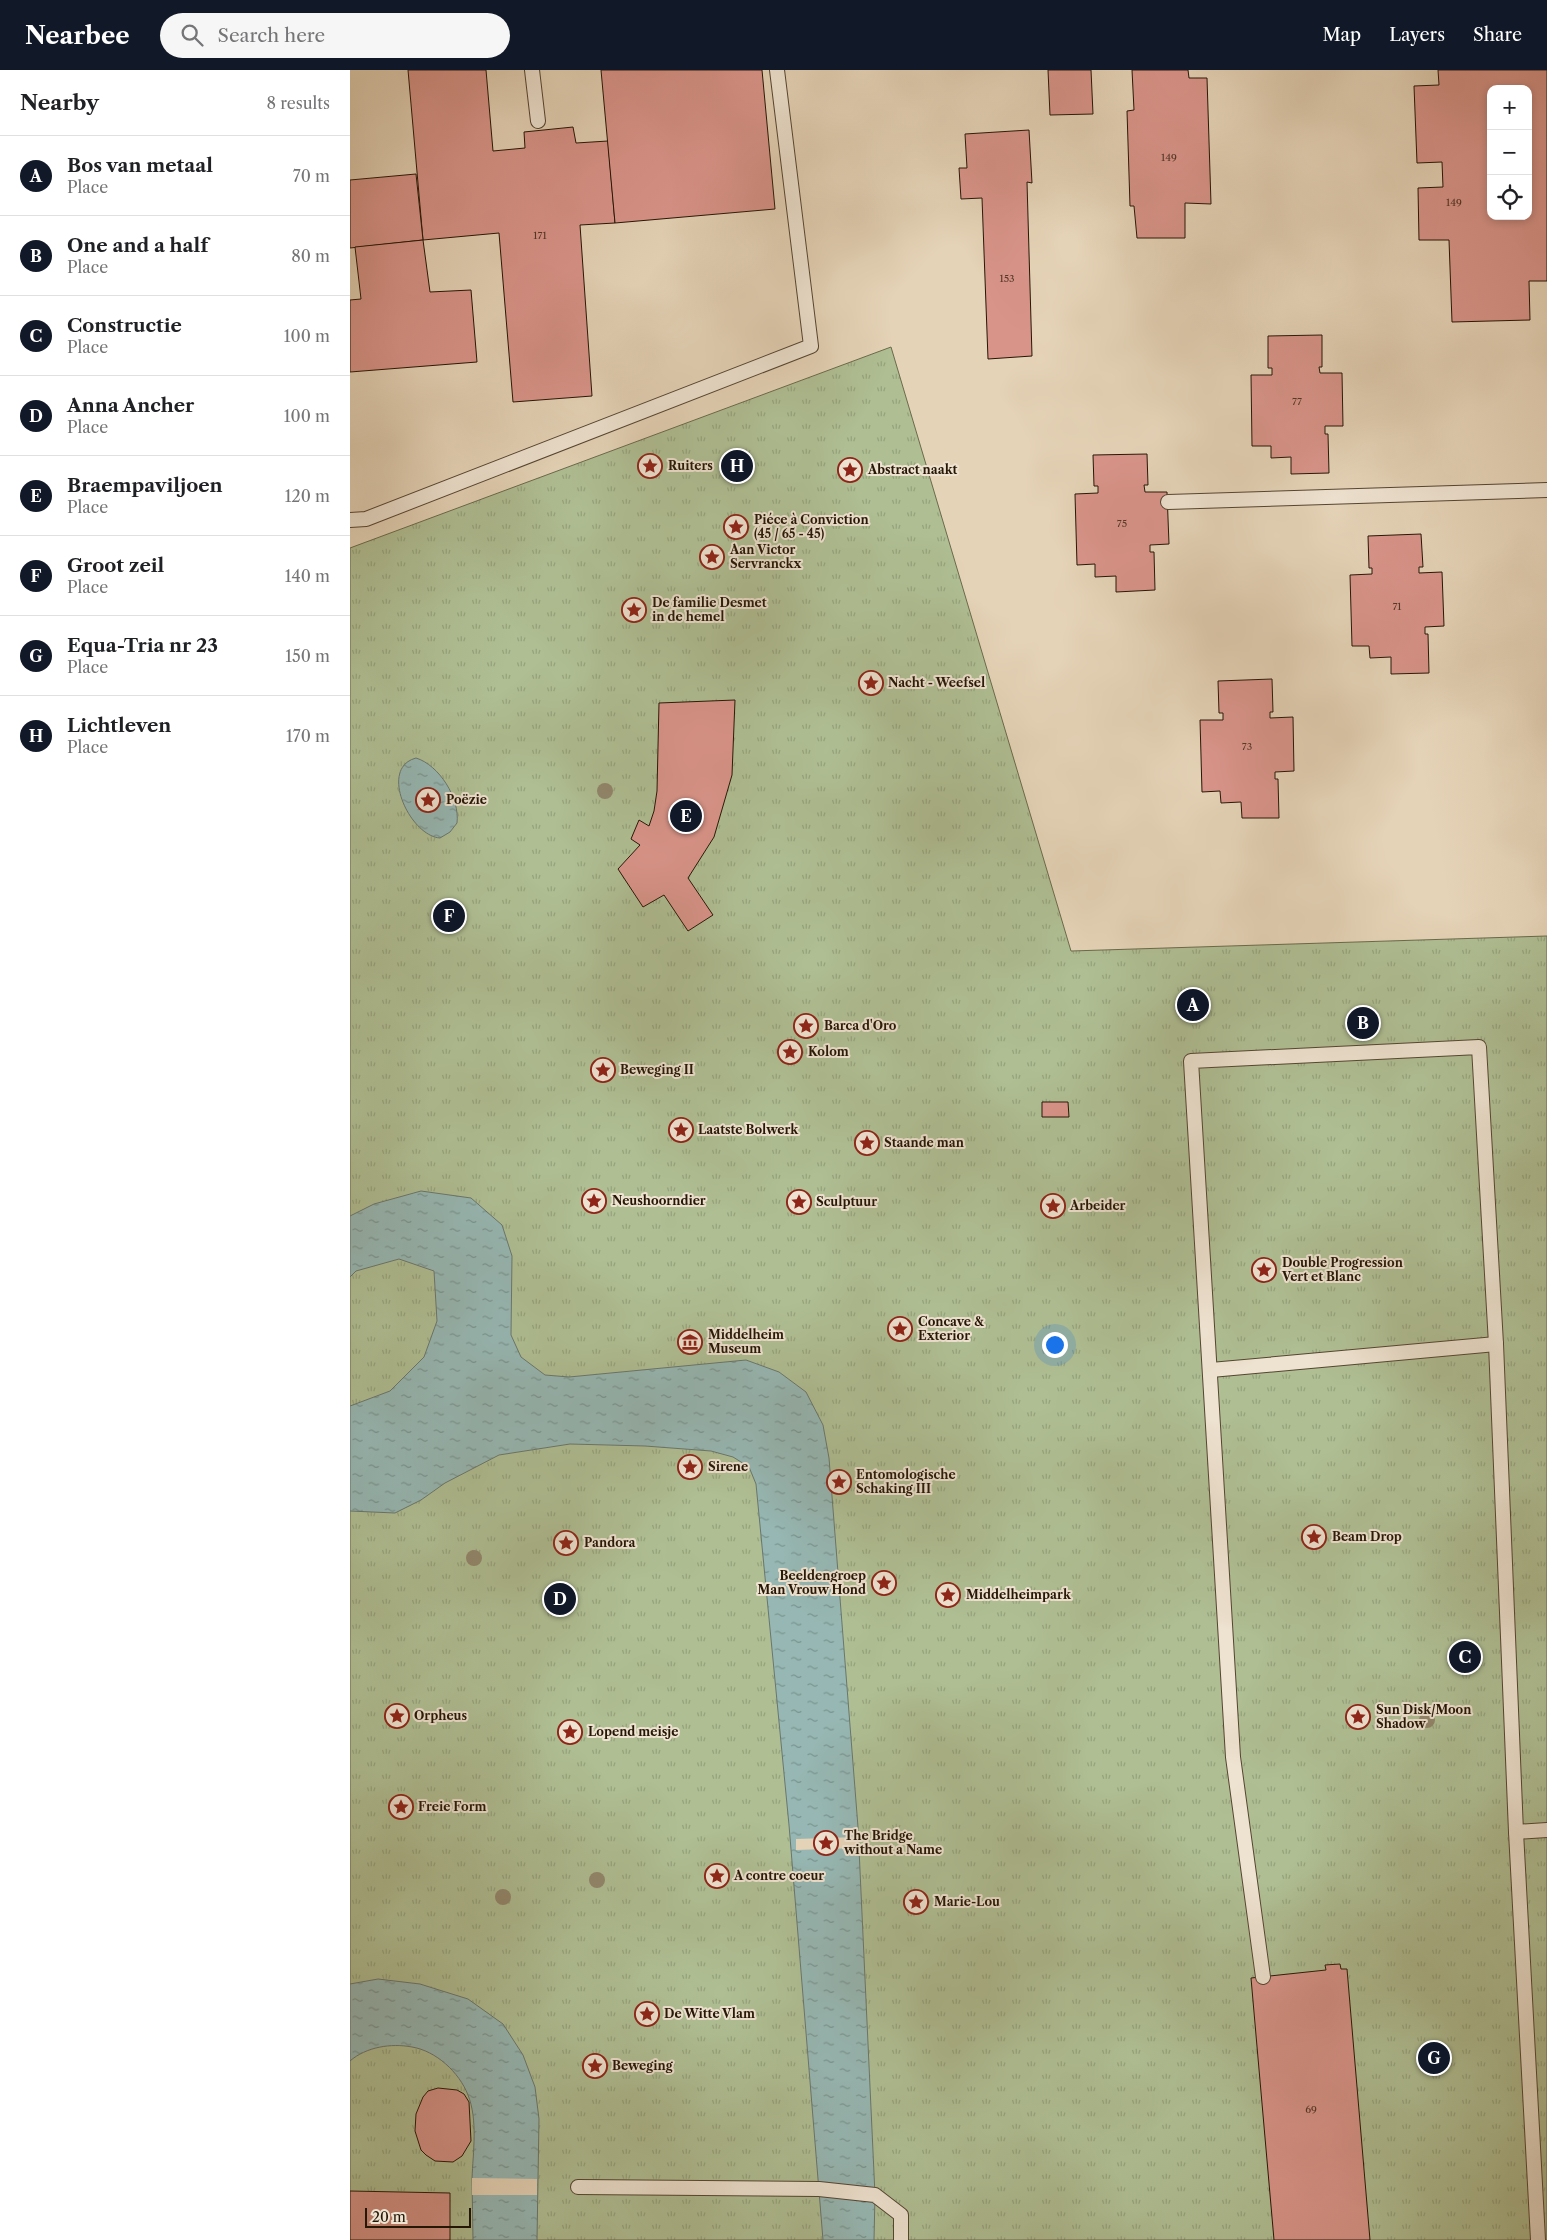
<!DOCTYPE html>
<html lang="en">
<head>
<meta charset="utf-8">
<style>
  body { margin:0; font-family:"Libre Caslon Text",serif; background:#f6f6f6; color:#202124 }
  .controls { position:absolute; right:15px; top:15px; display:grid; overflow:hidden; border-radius:10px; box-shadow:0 2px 8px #0003 }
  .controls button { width:45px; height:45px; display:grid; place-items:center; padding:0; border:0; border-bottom:1px solid #e0e0e0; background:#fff; color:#202124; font:25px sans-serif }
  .scale { position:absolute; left:15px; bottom:12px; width:106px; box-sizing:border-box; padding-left:5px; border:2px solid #251606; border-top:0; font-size:14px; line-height:18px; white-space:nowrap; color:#251606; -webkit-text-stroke:4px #eee2d0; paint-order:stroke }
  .you { position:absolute; left:704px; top:1274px; width:18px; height:18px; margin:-12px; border:4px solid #fff; border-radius:50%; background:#1a73e8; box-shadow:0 0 0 8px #1a73e833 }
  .badge { display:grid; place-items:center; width:32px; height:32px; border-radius:50%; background:#111827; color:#fff; font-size:16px; font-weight:700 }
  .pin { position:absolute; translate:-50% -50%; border:2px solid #fff; box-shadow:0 1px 5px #0006 }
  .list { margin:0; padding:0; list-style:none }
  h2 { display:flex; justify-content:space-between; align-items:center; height:65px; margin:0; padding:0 20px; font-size:21px }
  h2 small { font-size:16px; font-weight:400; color:#757577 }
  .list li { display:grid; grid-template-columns:32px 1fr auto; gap:15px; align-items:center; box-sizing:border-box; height:80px; padding:0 20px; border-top:1px solid #e0e0e0 }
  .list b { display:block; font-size:19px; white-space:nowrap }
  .list p { margin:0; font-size:16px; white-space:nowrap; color:#757577 }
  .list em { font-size:16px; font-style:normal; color:#757577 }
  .icon { flex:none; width:28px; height:28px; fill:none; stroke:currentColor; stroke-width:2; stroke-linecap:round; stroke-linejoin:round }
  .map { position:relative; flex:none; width:1197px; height:2170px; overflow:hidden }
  header { display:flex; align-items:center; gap:30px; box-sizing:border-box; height:70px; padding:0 25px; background:#111827; color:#fff }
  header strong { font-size:24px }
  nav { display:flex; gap:28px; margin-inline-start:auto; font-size:18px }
  .search { width:350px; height:45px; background:#f6f6f6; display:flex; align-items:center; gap:12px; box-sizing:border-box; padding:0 18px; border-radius:28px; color:#757577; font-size:19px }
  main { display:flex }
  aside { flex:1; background:#fff }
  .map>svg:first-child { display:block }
  .park { fill:url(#park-tufts); stroke:#6a6a4c }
  .water { fill:url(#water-ripples); stroke:#69776e }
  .pier { fill:#e5d3b7 }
  .building { fill:#d9948a; stroke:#251606; fill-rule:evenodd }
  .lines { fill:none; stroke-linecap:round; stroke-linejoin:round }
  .lane-casing { stroke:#554532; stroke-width:16 }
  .lane { stroke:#eee2d0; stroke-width:14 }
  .tree { fill:#92876d }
  .labels { text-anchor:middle; stroke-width:4; stroke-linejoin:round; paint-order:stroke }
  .number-label { font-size:10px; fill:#523627 }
  .poi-label { font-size:12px; font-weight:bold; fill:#251606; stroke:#eee2d0; text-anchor:start }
</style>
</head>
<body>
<header>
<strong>Nearbee</strong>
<div class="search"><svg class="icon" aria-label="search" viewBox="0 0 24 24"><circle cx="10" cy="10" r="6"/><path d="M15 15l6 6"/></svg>Search here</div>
<nav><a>Map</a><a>Layers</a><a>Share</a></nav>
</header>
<main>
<aside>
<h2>Nearby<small>8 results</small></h2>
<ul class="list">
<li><span class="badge">A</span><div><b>Bos van metaal</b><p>Place</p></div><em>70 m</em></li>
<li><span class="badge">B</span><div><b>One and a half</b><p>Place</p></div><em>80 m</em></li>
<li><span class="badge">C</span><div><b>Constructie</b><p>Place</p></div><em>100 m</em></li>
<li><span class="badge">D</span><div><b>Anna Ancher</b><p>Place</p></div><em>100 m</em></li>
<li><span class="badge">E</span><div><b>Braempaviljoen</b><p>Place</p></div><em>120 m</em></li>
<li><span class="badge">F</span><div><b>Groot zeil</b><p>Place</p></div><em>140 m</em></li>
<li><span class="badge">G</span><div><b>Equa-Tria nr 23</b><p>Place</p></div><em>150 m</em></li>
<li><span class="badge">H</span><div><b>Lichtleven</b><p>Place</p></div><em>170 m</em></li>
</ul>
</aside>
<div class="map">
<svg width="1197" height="2170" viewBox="0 0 1197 2170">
  <defs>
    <pattern id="park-tufts" width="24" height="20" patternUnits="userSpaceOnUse" patternTransform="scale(1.25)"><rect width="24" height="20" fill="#afbe93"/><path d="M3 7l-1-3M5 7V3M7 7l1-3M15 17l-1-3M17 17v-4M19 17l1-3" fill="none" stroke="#96a37d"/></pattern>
    <pattern id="water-ripples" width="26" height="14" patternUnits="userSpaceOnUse" patternTransform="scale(1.25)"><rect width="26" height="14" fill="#96b7b3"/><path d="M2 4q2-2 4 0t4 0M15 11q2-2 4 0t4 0" fill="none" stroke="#7a9490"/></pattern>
  </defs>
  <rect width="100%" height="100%" fill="#e5d3b7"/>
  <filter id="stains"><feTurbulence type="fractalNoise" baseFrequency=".004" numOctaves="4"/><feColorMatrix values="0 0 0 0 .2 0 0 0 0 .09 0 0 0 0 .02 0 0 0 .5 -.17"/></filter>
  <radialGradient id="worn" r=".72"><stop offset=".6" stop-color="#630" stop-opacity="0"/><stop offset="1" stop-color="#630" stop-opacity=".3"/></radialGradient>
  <path class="park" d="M541,277L721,881L1197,866V2170H0V478Z"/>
  <g class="water">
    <path d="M66,688C89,695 110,728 107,753L100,762L90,768C60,766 28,698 66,688Z"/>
    <path d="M71,1121L121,1128L152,1155L162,1186L161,1265L171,1287L195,1305L219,1307L396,1290L429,1302L456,1322L473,1355L479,1388L508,1757L525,2125L524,2170H473L439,1755L406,1414L399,1397L383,1387L361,1381L295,1376L220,1374L149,1385L95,1413L71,1430L45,1443L0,1441V1336L40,1321L74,1287L87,1251L84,1201L49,1189L6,1201L0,1207V1146L24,1134Z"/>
    <path d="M28,1909L70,1914L118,1929L153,1954L173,1985L185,2017L189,2049L187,2170H123C123,2150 122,2129 122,2109C123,2082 128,2050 118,2025C109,2002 86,1981 62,1977C41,1973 16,1977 0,1991V1914Z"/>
  </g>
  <g class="pier">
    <path d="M507,1767V1778L446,1780V1769Z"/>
    <path d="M122,2108L187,2109V2125H122Z"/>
  </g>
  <g class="building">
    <path d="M58,0H136L143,81L175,78L174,62L223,57L226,73L258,71L265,153L230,155L242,326L163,332L149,163L73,170Z"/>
    <path d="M251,0H412L425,139L265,153Z"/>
    <path d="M698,0H741L743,44L700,45Z"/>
    <path d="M782,0H838L839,8H857L861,134L835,133V168H787L784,136H780L777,41L784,40Z"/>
    <path d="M1088,0H1197V211H1179L1180,250L1102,252L1099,170H1069L1068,118L1093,117L1092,92L1067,93L1064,16L1089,15ZM1141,19H1178V146H1141Z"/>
    <path d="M679,60L682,113L677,112L682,286L638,289L632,128L611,129L609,98H617L615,64Z"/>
    <path d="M66,104L73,170L0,178V110Z"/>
    <path d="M73,170L80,222L121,220L127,292L0,302V230L11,229L5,177Z"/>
    <path d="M972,265V297H969L970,303H992L993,356H975V364H978L979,403L941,404V387L921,388V376H902L901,305H922V298H918V266Z"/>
    <path d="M797,384L798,415H794L795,422H817L819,474L800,475V482H804L805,520L766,522V506L745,507V494L727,495L725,424L748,423V416H744L743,385Z"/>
    <path d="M1071,464L1073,497H1069V503L1092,502L1094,556L1075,557V564H1078L1079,603L1041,604V587L1020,588L1019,576H1002L1000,505L1022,504V498H1019L1018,466Z"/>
    <path d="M922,609L923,642H920V648L943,647L944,701L925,702V709H928L929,748H892L891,732L871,733L870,721L852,722L850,650H873V643H869L868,611Z"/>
    <path d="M385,630L382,705L364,767L338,808L363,845L338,861L314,825L293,837L268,799L290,775L281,769L289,750L299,756L304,741L307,721L309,633Z"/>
    <path d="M692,1032H718L719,1047H692Z"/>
    <path d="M990,1894L991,1899H997L1020,2170H924L901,1908L976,1900L975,1895Z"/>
    <path d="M88,2018L107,2020L114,2024L119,2032L121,2071L112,2086L103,2092L85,2091L76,2085L71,2080L65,2061L66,2044L73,2027L78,2021Z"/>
    <path d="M0,2121L100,2123V2170H0Z"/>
  </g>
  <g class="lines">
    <defs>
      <g id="lane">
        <path d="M182,0L188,51"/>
        <path d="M818,432L1197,420"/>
        <path d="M0,450L16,449L461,276L427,0"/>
        <path d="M861,1300L1146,1274"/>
        <path d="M1166,1762L1197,1760"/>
        <path d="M913,1907L883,1687L841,991L1129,977L1146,1274L1166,1762L1188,2170"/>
        <path d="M228,2117L469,2119L525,2125L551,2145V2170"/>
      </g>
    </defs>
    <use href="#lane" class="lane-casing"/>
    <use href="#lane" class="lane"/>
  </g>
  <g class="tree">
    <circle cx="255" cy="721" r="8"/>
    <circle cx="124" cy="1488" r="8"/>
    <circle cx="1077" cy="1650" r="8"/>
    <circle cx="247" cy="1810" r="8"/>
    <circle cx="153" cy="1827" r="8"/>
  </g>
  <defs>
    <symbol id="sight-ring" viewBox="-11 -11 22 22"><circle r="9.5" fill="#eee2d0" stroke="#8f2418" stroke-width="1.5"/><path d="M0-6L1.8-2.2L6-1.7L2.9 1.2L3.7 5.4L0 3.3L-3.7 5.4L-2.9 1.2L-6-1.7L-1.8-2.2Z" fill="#8f2418"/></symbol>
    <symbol id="museum-ring" viewBox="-11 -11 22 22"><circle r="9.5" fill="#eee2d0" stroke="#8f2418" stroke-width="1.5"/><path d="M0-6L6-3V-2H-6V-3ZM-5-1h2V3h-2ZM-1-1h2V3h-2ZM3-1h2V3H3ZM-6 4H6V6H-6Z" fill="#8f2418"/></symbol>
  </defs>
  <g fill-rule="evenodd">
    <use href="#sight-ring" x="286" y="382" width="28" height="28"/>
    <use href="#sight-ring" x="486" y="386" width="28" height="28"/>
    <use href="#sight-ring" x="372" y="443" width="28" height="28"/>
    <use href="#sight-ring" x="348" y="473" width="28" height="28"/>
    <use href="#sight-ring" x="270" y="526" width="28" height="28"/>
    <use href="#sight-ring" x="507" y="599" width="28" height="28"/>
    <use href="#sight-ring" x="64" y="716" width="28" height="28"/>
    <use href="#sight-ring" x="442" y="942" width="28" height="28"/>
    <use href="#sight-ring" x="426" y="968" width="28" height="28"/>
    <use href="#sight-ring" x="239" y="986" width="28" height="28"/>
    <use href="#sight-ring" x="317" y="1046" width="28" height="28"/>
    <use href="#sight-ring" x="503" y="1059" width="28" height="28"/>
    <use href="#sight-ring" x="230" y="1117" width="28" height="28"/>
    <use href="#sight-ring" x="435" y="1118" width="28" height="28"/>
    <use href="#sight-ring" x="689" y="1122" width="28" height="28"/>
    <use href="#sight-ring" x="900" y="1186" width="28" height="28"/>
    <use href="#sight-ring" x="536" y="1245" width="28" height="28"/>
    <use href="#museum-ring" x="326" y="1258" width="28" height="28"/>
    <use href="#sight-ring" x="326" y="1383" width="28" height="28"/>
    <use href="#sight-ring" x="475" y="1398" width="28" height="28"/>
    <use href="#sight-ring" x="950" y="1453" width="28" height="28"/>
    <use href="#sight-ring" x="202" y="1459" width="28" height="28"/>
    <use href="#sight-ring" x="520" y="1499" width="28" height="28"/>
    <use href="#sight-ring" x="584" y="1511" width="28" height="28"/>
    <use href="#sight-ring" x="33" y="1632" width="28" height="28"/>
    <use href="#sight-ring" x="994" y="1633" width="28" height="28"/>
    <use href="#sight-ring" x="206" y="1648" width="28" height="28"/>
    <use href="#sight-ring" x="37" y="1723" width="28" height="28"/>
    <use href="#sight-ring" x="462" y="1759" width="28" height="28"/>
    <use href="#sight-ring" x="353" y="1792" width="28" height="28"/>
    <use href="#sight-ring" x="552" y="1818" width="28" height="28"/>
    <use href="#sight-ring" x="283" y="1930" width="28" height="28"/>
    <use href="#sight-ring" x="231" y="1982" width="28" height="28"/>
  </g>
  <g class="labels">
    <g class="number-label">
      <text x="819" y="91">149</text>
      <text x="1104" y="136">149</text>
      <text x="190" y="169">171</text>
      <text x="657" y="212">153</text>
      <text x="947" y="335">77</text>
      <text x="772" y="457">75</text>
      <text x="1047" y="540">71</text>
      <text x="897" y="680">73</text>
      <text x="961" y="2043">69</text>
    </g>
    <g class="poi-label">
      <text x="318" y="400">Ruiters</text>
      <text x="518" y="404">Abstract naakt</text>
      <text x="404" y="454">Piéce à Conviction<tspan x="404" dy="14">(45 / 65 - 45)</tspan></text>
      <text x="380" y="484">Aan Victor<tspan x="380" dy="14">Servranckx</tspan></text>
      <text x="302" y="537">De familie Desmet<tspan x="302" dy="14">in de hemel</tspan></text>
      <text x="538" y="617">Nacht - Weefsel</text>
      <text x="96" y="734">Poëzie</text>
      <text x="474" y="960">Barca d'Oro</text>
      <text x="458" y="986">Kolom</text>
      <text x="270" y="1004">Beweging II</text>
      <text x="348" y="1064">Laatste Bolwerk</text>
      <text x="534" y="1077">Staande man</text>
      <text x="262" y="1135">Neushoorndier</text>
      <text x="466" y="1136">Sculptuur</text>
      <text x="720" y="1140">Arbeider</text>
      <text x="932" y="1197">Double Progression<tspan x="932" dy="14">Vert et Blanc</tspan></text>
      <text x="568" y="1256">Concave &amp;<tspan x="568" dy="14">Exterior</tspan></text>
      <text x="358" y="1269">Middelheim<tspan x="358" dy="14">Museum</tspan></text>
      <text x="358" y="1401">Sirene</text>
      <text x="506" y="1409">Entomologische<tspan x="506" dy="14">Schaking III</tspan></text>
      <text x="982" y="1471">Beam Drop</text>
      <text x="234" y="1477">Pandora</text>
      <text x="516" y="1510" text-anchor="end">Beeldengroep<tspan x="516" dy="14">Man Vrouw Hond</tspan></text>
      <text x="616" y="1529">Middelheimpark</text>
      <text x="1026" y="1644">Sun Disk/Moon<tspan x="1026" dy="14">Shadow</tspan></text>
      <text x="64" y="1650">Orpheus</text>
      <text x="238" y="1666">Lopend meisje</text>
      <text x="68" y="1741">Freie Form</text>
      <text x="494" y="1770">The Bridge<tspan x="494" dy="14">without a Name</tspan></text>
      <text x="384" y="1810">A contre coeur</text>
      <text x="584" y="1836">Marie-Lou</text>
      <text x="314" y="1948">De Witte Vlam</text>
      <text x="262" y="2000">Beweging</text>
    </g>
  </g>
  <rect width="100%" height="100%" filter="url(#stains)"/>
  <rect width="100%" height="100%" fill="url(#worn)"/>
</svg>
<div class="controls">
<button>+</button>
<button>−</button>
<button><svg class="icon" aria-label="locate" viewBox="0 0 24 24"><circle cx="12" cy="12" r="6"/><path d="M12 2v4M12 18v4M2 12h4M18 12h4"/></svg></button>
</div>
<div class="scale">20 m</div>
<div class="you"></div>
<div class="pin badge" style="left:843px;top:935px">A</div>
<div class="pin badge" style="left:1013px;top:953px">B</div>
<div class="pin badge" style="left:1115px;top:1587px">C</div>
<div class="pin badge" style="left:210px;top:1529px">D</div>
<div class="pin badge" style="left:336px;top:746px">E</div>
<div class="pin badge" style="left:99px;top:846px">F</div>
<div class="pin badge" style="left:1084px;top:1988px">G</div>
<div class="pin badge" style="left:387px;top:396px">H</div>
</div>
</main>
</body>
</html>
